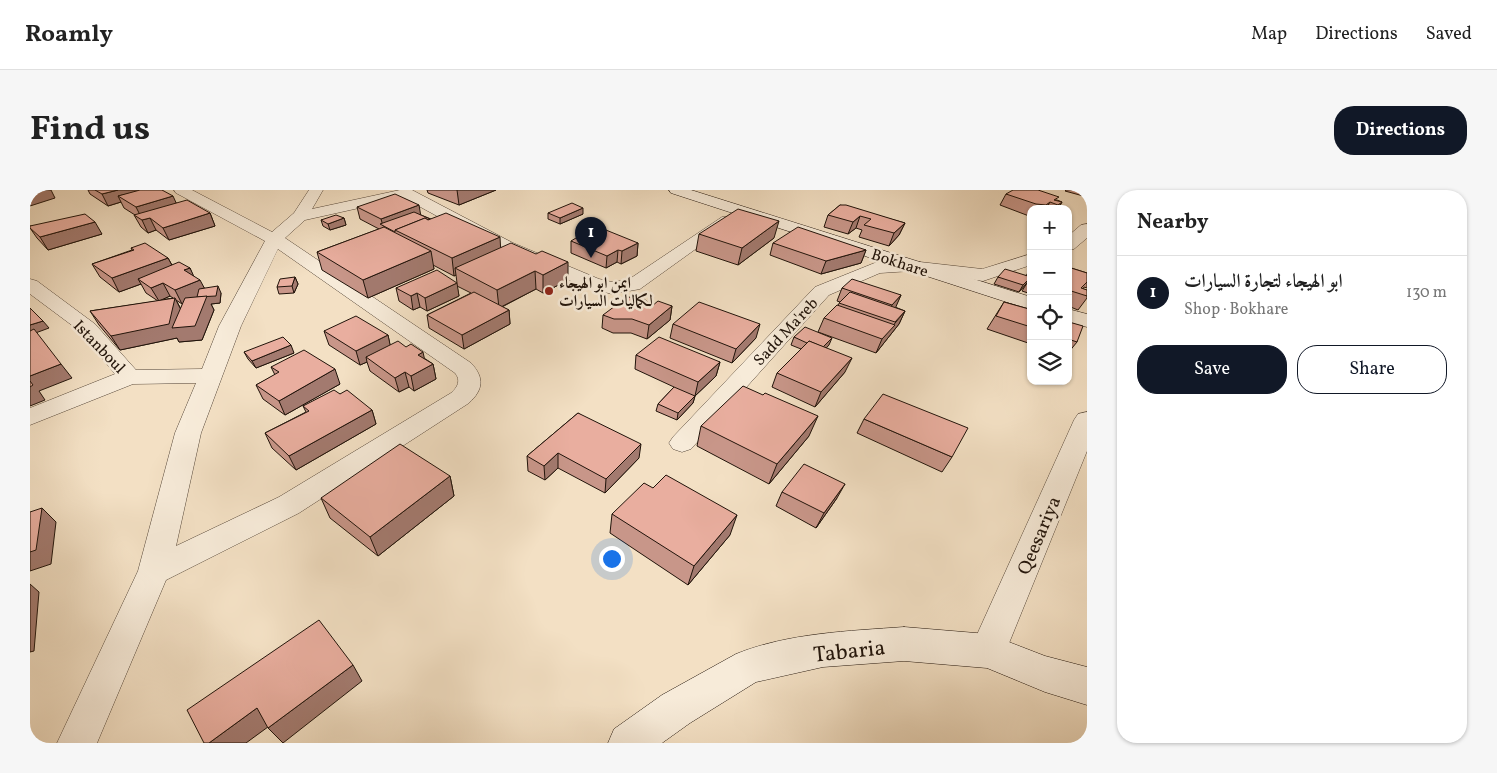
<!DOCTYPE html>
<html lang="en">
<head>
<meta charset="utf-8">
<style>
  body { margin:0; font-family:Vollkorn,Amiri,serif; background:#f6f6f6; color:#222 }
  .controls { position:absolute; right:15px; top:15px; display:grid; overflow:hidden; border-radius:10px; box-shadow:0 1px 4px #0004 }
  .controls button { width:45px; height:45px; display:grid; place-items:center; padding:0; border:0; border-bottom:1px solid #e0e0e0; background:#fff; color:#222; font:25px sans-serif }
  .you { position:absolute; left:581px; top:368px; width:18px; height:18px; margin:-12px; border:4px solid #fff; border-radius:50%; background:#1a73e8; box-shadow:0 0 0 8px #1a73e833 }
  .badge { display:grid; place-items:center; width:32px; height:32px; border-radius:50%; background:#111827; color:#fff; font-size:16px; font-weight:700 }
  .pin { position:absolute; translate:-50% -41px; filter:drop-shadow(0 1px 2px #0008) }
  .pin::after { content:''; position:absolute; top:26px; width:18px; height:15px; background:inherit; clip-path:polygon(0 0,100% 0,50% 100%) }
  .list { margin:0; padding:0; list-style:none }
  h2 { display:flex; justify-content:space-between; align-items:center; height:65px; margin:0; padding:0 20px; font-size:21px }
  h2 small { font-size:16px; font-weight:400; color:#767676 }
  .list li { display:grid; grid-template-columns:32px 1fr auto; gap:15px; align-items:center; box-sizing:border-box; height:75px; padding:0 20px; border-top:1px solid #e0e0e0 }
  .list b { display:block; font-size:19px; white-space:nowrap }
  .list p { margin:0; font-size:16px; white-space:nowrap; color:#767676 }
  .list em { font-size:16px; font-style:normal; color:#767676 }
  .actions { display:flex; gap:10px; padding:15px 20px }
  .actions a { flex:1; padding:11px 0; border:1px solid #111827; border-radius:20px; text-align:center; font-size:18px; color:#111827 }
  .actions .main { background:#111827; color:#fff }
  .icon { flex:none; width:28px; height:28px; fill:none; stroke:currentColor; stroke-width:2; stroke-linecap:round; stroke-linejoin:round }
  .map { position:relative; flex:none; width:1057px; height:553px; overflow:hidden; border-radius:20px }
  header { display:flex; align-items:center; gap:30px; box-sizing:border-box; height:70px; padding:0 25px; background:#fff; border-bottom:1px solid #e0e0e0 }
  header strong { font-size:24px }
  nav { display:flex; gap:28px; margin-inline-start:auto; font-size:18px }
  .intro { display:flex; align-items:center; justify-content:space-between; box-sizing:border-box; height:120px; padding:0 30px }
  h1 { margin:0; font-size:35px }
  .button { padding:12px 22px; border-radius:20px; background:#111827; color:#fff; font-size:18px; font-weight:700 }
  main { display:flex; gap:30px; padding:0 30px }
  aside { flex:1; background:#fff; border-radius:20px; box-shadow:0 1px 4px #0004 }
  .map>svg:first-child { display:block }
  .lines { fill:none; stroke-linecap:round; stroke-linejoin:round }
  .street-casing { stroke:#554638; stroke-width:1 }
  .secondary-casing { stroke:#20130a; stroke-width:1 }
  .street { fill:#f7ebd9; fill-rule:evenodd }
  .secondary { fill:#f7ebd9; fill-rule:evenodd }
  .wall { fill:#c89689; stroke:#20130a; fill-rule:evenodd }
  .shaded-wall { fill:#a37a6f; stroke:#20130a }
  .building { fill:#e9ae9f; stroke:#20130a }
  .poi-dot { fill:#8f2418; stroke:#f7ebd9; stroke-width:2 }
  .labels { text-anchor:middle; stroke-width:5; stroke-linejoin:round; paint-order:stroke }
  .far-street-label { font-size:16px; fill:#20130a; stroke:#f7ebd9 }
  .far-poi-label { font-size:16px; font-weight:bold; fill:#20130a; stroke:#f7ebd9; text-anchor:start }
  .street-label { font-size:19px; fill:#20130a; stroke:#f7ebd9 }
  .near-street-label { font-size:22px; fill:#20130a; stroke:#f7ebd9 }
</style>
</head>
<body>
<header>
<strong>Roamly</strong>
<nav><a>Map</a><a>Directions</a><a>Saved</a></nav>
</header>
<div class="intro"><h1>Find us</h1><a class="button">Directions</a></div>
<main>
<div class="map">
<svg width="1057" height="553" viewBox="0 0 1057 553">
  <rect width="100%" height="100%" fill="#f3e0c4"/>
  <filter id="stains"><feTurbulence type="fractalNoise" baseFrequency=".004" numOctaves="4"/><feColorMatrix values="0 0 0 0 .2 0 0 0 0 .09 0 0 0 0 .02 0 0 0 .5 -.17"/></filter>
  <radialGradient id="worn" r=".72"><stop offset=".6" stop-color="#630" stop-opacity="0"/><stop offset="1" stop-color="#630" stop-opacity=".3"/></radialGradient>
  <g class="lines">
    <defs>
      <g id="street">
        <path d="M144,0H162L242,42L264,23L279,0H293L282,19L370,0H382L483,53L569,89L582,92L598,90L692,27H704L706,30L610,99L582,104L555,97L471,61L374,8L275,30L255,48L441,173C455,188 453,200 439,213L269,323L136,390L67,553H27L108,381L145,243L166,193L103,194L0,235V218L85,184L51,142L0,104V89L7,91L65,134L106,180L172,179L189,136L235,51L146,3ZM248,59L425,183C431,190 428,197 421,203L249,307L146,356L171,243L211,136Z"/>
        <path d="M1057,34V48L1044,59L1038,60V46L1051,35Z"/>
        <path d="M1001,64V75L953,91L881,81L850,83L799,105L661,259L652,262L643,259L639,253L643,247L785,97L847,72L881,71L952,79Z"/>
        <path d="M1057,222V261L971,473L958,478L945,473L940,461L945,449L1044,230L1048,224Z"/>
      </g>
      <g id="secondary">
        <path d="M639,0H661L1001,107V120L641,3Z"/>
        <path d="M1038,119L1057,124V137L1038,132Z"/>
        <path d="M874,437L958,444L1015,466L1057,477V515L1015,502L957,478L874,471L793,477L726,492L660,533L632,553H578L584,539L632,505L706,464C758,443 819,441 874,437Z"/>
      </g>
    </defs>
    <use href="#street" class="street-casing"/>
    <use href="#secondary" class="secondary-casing"/>
    <use href="#street" class="street"/>
    <use href="#secondary" class="secondary"/>
  </g>
  <g class="wall">
    <path d="M58,0H132L146,13L180,23L185,36L139,50L126,40L118,43L111,37L104,25H105L94,18L91,12L78,16L60,4Z"/>
    <path d="M397,0H466L429,15L398,3Z"/>
    <path d="M1036,0H1057V7L1035,1Z"/>
    <path d="M976,4L1027,10L1032,12L1028,19H1001V26H999L970,15Z"/>
    <path d="M810,15L875,33L869,45L859,56L829,47L832,40L826,38L818,44L794,37L798,25Z"/>
    <path d="M327,17L391,25L470,57L538,90L513,103L506,99L472,117L479,120L480,134L434,159L399,138L397,125L441,103L427,96L429,106L397,121L390,117L383,120L369,111L366,98L427,93L426,85L424,86L403,75L404,79L338,108L292,80L287,62L349,39L330,29Z"/>
    <path d="M518,23L553,24L530,34L518,29Z"/>
    <path d="M314,28L316,35L300,40L293,36L291,30Z"/>
    <path d="M0,36L72,44L18,60L7,48L0,38Z"/>
    <path d="M669,44L744,48L708,75L666,61Z"/>
    <path d="M541,51L608,53L607,66L591,74L587,72L576,78L541,63Z"/>
    <path d="M743,53L836,60L831,73L791,84L740,65Z"/>
    <path d="M101,58L138,68L142,75L160,78L163,86L174,98L191,103L190,113L181,114L184,120L172,150L149,152L147,148L90,160L69,135L60,121L128,111L116,103L111,94L89,102L70,87L62,74L102,60ZM140,106L143,108L131,110ZM146,110L152,114L153,113L151,119Z"/>
    <path d="M1001,77V104L992,101L997,93L989,102L964,94L968,87L996,86Z"/>
    <path d="M1038,77L1057,83V98L1054,97L1053,99L1057,100V108L1048,120L1038,116Z"/>
    <path d="M265,87L268,94L264,103L249,104L247,97Z"/>
    <path d="M812,98L871,105L865,117L875,121L869,134L846,163L788,142L794,128L808,115L810,112L807,111Z"/>
    <path d="M974,112L999,119L1001,118V154L957,139Z"/>
    <path d="M622,116H642L640,130L617,149L601,143H583L572,138L573,125Z"/>
    <path d="M1038,126L1039,132L1047,152L1038,163Z"/>
    <path d="M643,134L726,148L702,173L640,148Z"/>
    <path d="M294,141L358,145L360,155L394,168L403,174L406,189L384,201L379,197L369,202L340,181L337,172L330,175L299,155Z"/>
    <path d="M764,147L799,155L796,158L815,182L785,217L742,197L747,183L771,159L761,155Z"/>
    <path d="M214,162L264,163L226,178L218,169Z"/>
    <path d="M606,165L690,172L686,186L665,206L663,213L647,230L626,221L628,214L644,197L605,179Z"/>
    <path d="M241,177L310,194L255,225L233,209L226,195L245,185Z"/>
    <path d="M310,204L342,220L346,234L266,280L242,258L235,243L276,222L273,216Z"/>
    <path d="M548,223L609,268L575,303L528,278L515,290L498,281L497,266Z"/>
    <path d="M834,229L922,267L912,282L827,243Z"/>
    <path d="M671,236L779,246L739,294L667,256Z"/>
    <path d="M420,286L424,306L348,366L300,328L291,308Z"/>
    <path d="M752,302L807,308L786,338L746,316Z"/>
    <path d="M582,324L700,345L658,395L580,343Z"/>
  </g>
  <g class="shaded-wall">
    <path d="M6,0H21L25,8L0,16V2Z"/>
    <path d="M88,0H117L88,6L91,12L78,16L72,4Z"/>
    <path d="M427,0H466L429,15Z"/>
    <path d="M143,6L148,17L112,29L106,17Z"/>
    <path d="M1020,12L1016,19H1013L1016,15Z"/>
    <path d="M1032,12L1028,19H1026L1028,15Z"/>
    <path d="M389,15L391,27L353,36L351,29Z"/>
    <path d="M553,18V24L530,34V28Z"/>
    <path d="M180,23L185,36L139,50L133,38Z"/>
    <path d="M830,26L826,38L818,44L823,32Z"/>
    <path d="M120,28L126,40L118,43L112,30Z"/>
    <path d="M314,28L316,35L300,40L298,34Z"/>
    <path d="M749,31L744,48L708,75L712,58Z"/>
    <path d="M65,32L72,44L18,60L10,47Z"/>
    <path d="M875,33L869,45L859,56L864,43Z"/>
    <path d="M470,47L471,65L425,78L426,85L424,86L422,68Z"/>
    <path d="M608,53L607,66L591,74L592,61Z"/>
    <path d="M588,60L587,72L576,78L577,66Z"/>
    <path d="M836,60L831,73L791,84L796,71Z"/>
    <path d="M401,61L404,79L338,108L333,90Z"/>
    <path d="M138,68L145,81L108,89L111,94L89,102L82,88Z"/>
    <path d="M538,72V90L513,103V85Z"/>
    <path d="M160,78L166,91L154,80Z"/>
    <path d="M505,81L506,99L469,118L467,100Z"/>
    <path d="M265,87L268,94L264,103L262,96Z"/>
    <path d="M1001,87L996,94L989,102L993,95Z"/>
    <path d="M170,90L177,103L152,114L145,100Z"/>
    <path d="M133,93L140,106L129,111L121,98Z"/>
    <path d="M427,93L429,106L397,121L395,108Z"/>
    <path d="M188,96L191,103L190,113L181,114L184,120L172,150L149,152L147,148L90,160L81,146L145,108L152,122L167,108Z"/>
    <path d="M387,103L390,117L383,120L381,106Z"/>
    <path d="M871,105L865,119L856,128L862,115Z"/>
    <path d="M642,116L640,130L617,149L619,135Z"/>
    <path d="M479,120L480,134L434,159L432,145Z"/>
    <path d="M875,121L869,134L846,163L852,149Z"/>
    <path d="M13,131L19,138L0,145V135Z"/>
    <path d="M730,134L726,148L702,173L706,159Z"/>
    <path d="M358,145L361,159L336,167L337,172L330,175L326,161Z"/>
    <path d="M802,148L799,155L789,166L791,158Z"/>
    <path d="M261,155L264,163L226,178L222,171Z"/>
    <path d="M393,162L396,176L388,165Z"/>
    <path d="M822,168L815,182L785,217L791,202Z"/>
    <path d="M690,172L686,186L665,206L663,213L647,230L648,223L665,206L668,192Z"/>
    <path d="M31,174L42,188L9,201L15,210L0,216V186Z"/>
    <path d="M403,174L406,189L384,201L381,186Z"/>
    <path d="M305,179L310,194L255,225L249,211Z"/>
    <path d="M375,182L379,197L369,202L365,188Z"/>
    <path d="M342,220L346,234L266,280L259,266Z"/>
    <path d="M788,226L779,246L739,294L747,274Z"/>
    <path d="M611,254L609,268L575,303L576,289Z"/>
    <path d="M528,263V278L515,290L514,276Z"/>
    <path d="M420,286L424,306L348,366L340,347Z"/>
    <path d="M815,294L807,308L786,338L794,323Z"/>
    <path d="M12,318L26,332L21,374L0,381V362Z"/>
    <path d="M707,325L700,345L658,395L664,376Z"/>
    <path d="M0,394L9,402L4,461L0,462Z"/>
    <path d="M323,475L332,491L253,553L238,538Z"/>
    <path d="M227,518L242,534L216,553H179Z"/>
  </g>
  <g class="building">
    <path d="M65,0H88L72,4Z"/>
    <path d="M110,0H132L143,6L106,17L88,6Z"/>
    <path d="M983,0H1008L1029,7L1024,10L1032,12L1028,15L1020,12L1016,15L1006,14L976,4Z"/>
    <path d="M365,4L389,15L351,29L327,17Z"/>
    <path d="M157,10L180,23L133,38L120,28L112,30L104,25Z"/>
    <path d="M542,13L553,18L530,28L518,23Z"/>
    <path d="M810,15H816L875,33L864,43L834,35L841,29L830,26L823,32L798,25Z"/>
    <path d="M708,19L749,31L712,58L669,44Z"/>
    <path d="M384,22L400,29L398,30L395,28L365,40V42L350,34Z"/>
    <path d="M416,23L470,47L422,68L365,40L395,28L398,30Z"/>
    <path d="M55,24L65,32L10,47L0,38V36Z"/>
    <path d="M306,25L314,28L298,34L291,30Z"/>
    <path d="M566,36L608,53L592,61L588,60L577,66L541,51Z"/>
    <path d="M354,37L401,61L333,90L287,62Z"/>
    <path d="M768,37L836,60L796,71L743,53Z"/>
    <path d="M115,53L138,68L82,88L62,74L104,60L101,58Z"/>
    <path d="M481,53L506,64L512,61L538,72L513,85L505,81L467,100L425,78Z"/>
    <path d="M149,72L160,78L154,80L170,90L145,100L133,93L121,98L108,89Z"/>
    <path d="M1038,77L1057,83V92L1051,98L1057,100V106L1038,100Z"/>
    <path d="M975,79L1001,87L993,95L968,87Z"/>
    <path d="M407,80L427,93L395,108L387,103L381,106L366,98Z"/>
    <path d="M265,87L262,96L247,97L250,89Z"/>
    <path d="M822,89L871,105L862,115L812,98Z"/>
    <path d="M188,96L186,106L167,107L169,99Z"/>
    <path d="M444,102L479,120L432,145L397,125Z"/>
    <path d="M820,102L875,121L865,132L809,113Z"/>
    <path d="M177,106L165,136L142,138L155,108Z"/>
    <path d="M597,107L613,108L622,116L628,111L642,116L619,135L602,129H584L573,125Z"/>
    <path d="M145,108L139,134L81,146L60,121Z"/>
    <path d="M669,112L730,134L706,159L643,134Z"/>
    <path d="M974,112L999,119L1001,118V137L966,126Z"/>
    <path d="M807,115L865,135L852,149L794,128Z"/>
    <path d="M0,118L13,131L0,135Z"/>
    <path d="M326,126L358,145L326,161L294,141Z"/>
    <path d="M1038,126L1041,127L1039,132L1053,136L1047,152L1038,149Z"/>
    <path d="M775,137L802,148L793,157L779,151L777,153L764,147Z"/>
    <path d="M4,139L31,174L0,186V141Z"/>
    <path d="M253,147L261,155L222,171L214,162Z"/>
    <path d="M629,147L690,172L668,192L606,165Z"/>
    <path d="M368,151L376,157L381,154L393,162L388,165L403,174L381,186L375,182L365,188L336,167Z"/>
    <path d="M779,151L822,168L791,202L747,183Z"/>
    <path d="M274,160L305,179L249,211L226,195L249,182L241,177Z"/>
    <path d="M0,191L3,195L0,197Z"/>
    <path d="M713,196L733,205L735,203L788,226L747,274L671,236Z"/>
    <path d="M644,197L665,206L648,223L628,214Z"/>
    <path d="M304,200L310,204L317,200L342,220L259,266L235,243L279,221L273,216Z"/>
    <path d="M853,204L938,238L922,267L834,229Z"/>
    <path d="M548,223L611,254L576,289L528,263L514,276L497,266Z"/>
    <path d="M370,254L420,286L340,347L291,308Z"/>
    <path d="M774,274L815,294L794,323L752,302Z"/>
    <path d="M636,285L707,325L664,376L582,324L614,293L623,298Z"/>
    <path d="M12,318L6,360L0,362V322Z"/>
    <path d="M289,430L323,475L238,538L227,518L179,553H174L157,520Z"/>
  </g>
  <circle class="poi-dot" cx="519" cy="101" r="5"/>
  <g class="labels">
    <g class="far-street-label">
      <text transform="translate(870 72) rotate(18)" y="6">Bokhare</text>
      <text transform="translate(755 141) rotate(-47)" y="6">Sadd Ma'reb</text>
      <text transform="translate(70 156) rotate(46)" y="6">Istanboul</text>
    </g>
    <g class="far-poi-label">
      <text x="529" y="98">ايمن ابو الهيجاء<tspan x="529" dy="18">لكماليات السيارات</tspan></text>
    </g>
    <g class="street-label">
      <text transform="translate(1008 345) rotate(-67)" y="7">Qeesariya</text>
    </g>
    <g class="near-street-label">
      <text transform="translate(819 460) rotate(-6)" y="8">Tabaria</text>
    </g>
  </g>
  <rect width="100%" height="100%" filter="url(#stains)"/>
  <rect width="100%" height="100%" fill="url(#worn)"/>
</svg>
<div class="controls">
<button>+</button>
<button>−</button>
<button><svg class="icon" aria-label="locate" viewBox="0 0 24 24"><circle cx="12" cy="12" r="6"/><path d="M12 2v4M12 18v4M2 12h4M18 12h4"/></svg></button>
<button><svg class="icon" aria-label="layers" viewBox="0 0 24 24"><path d="M12 4l9 5-9 5-9-5zM3 14l9 5 9-5"/></svg></button>
</div>
<div class="you"></div>
<div class="pin badge" style="left:561px;top:68px">1</div>
</div>
<aside>
<h2>Nearby<small></small></h2>
<ul class="list">
<li><span class="badge">1</span><div><b>ابو الهيجاء لتجارة السيارات</b><p>Shop · Bokhare</p></div><em>130 m</em></li>
</ul>
<div class="actions"><a class="main">Save</a><a>Share</a></div>
</aside>
</main>
</body>
</html>
